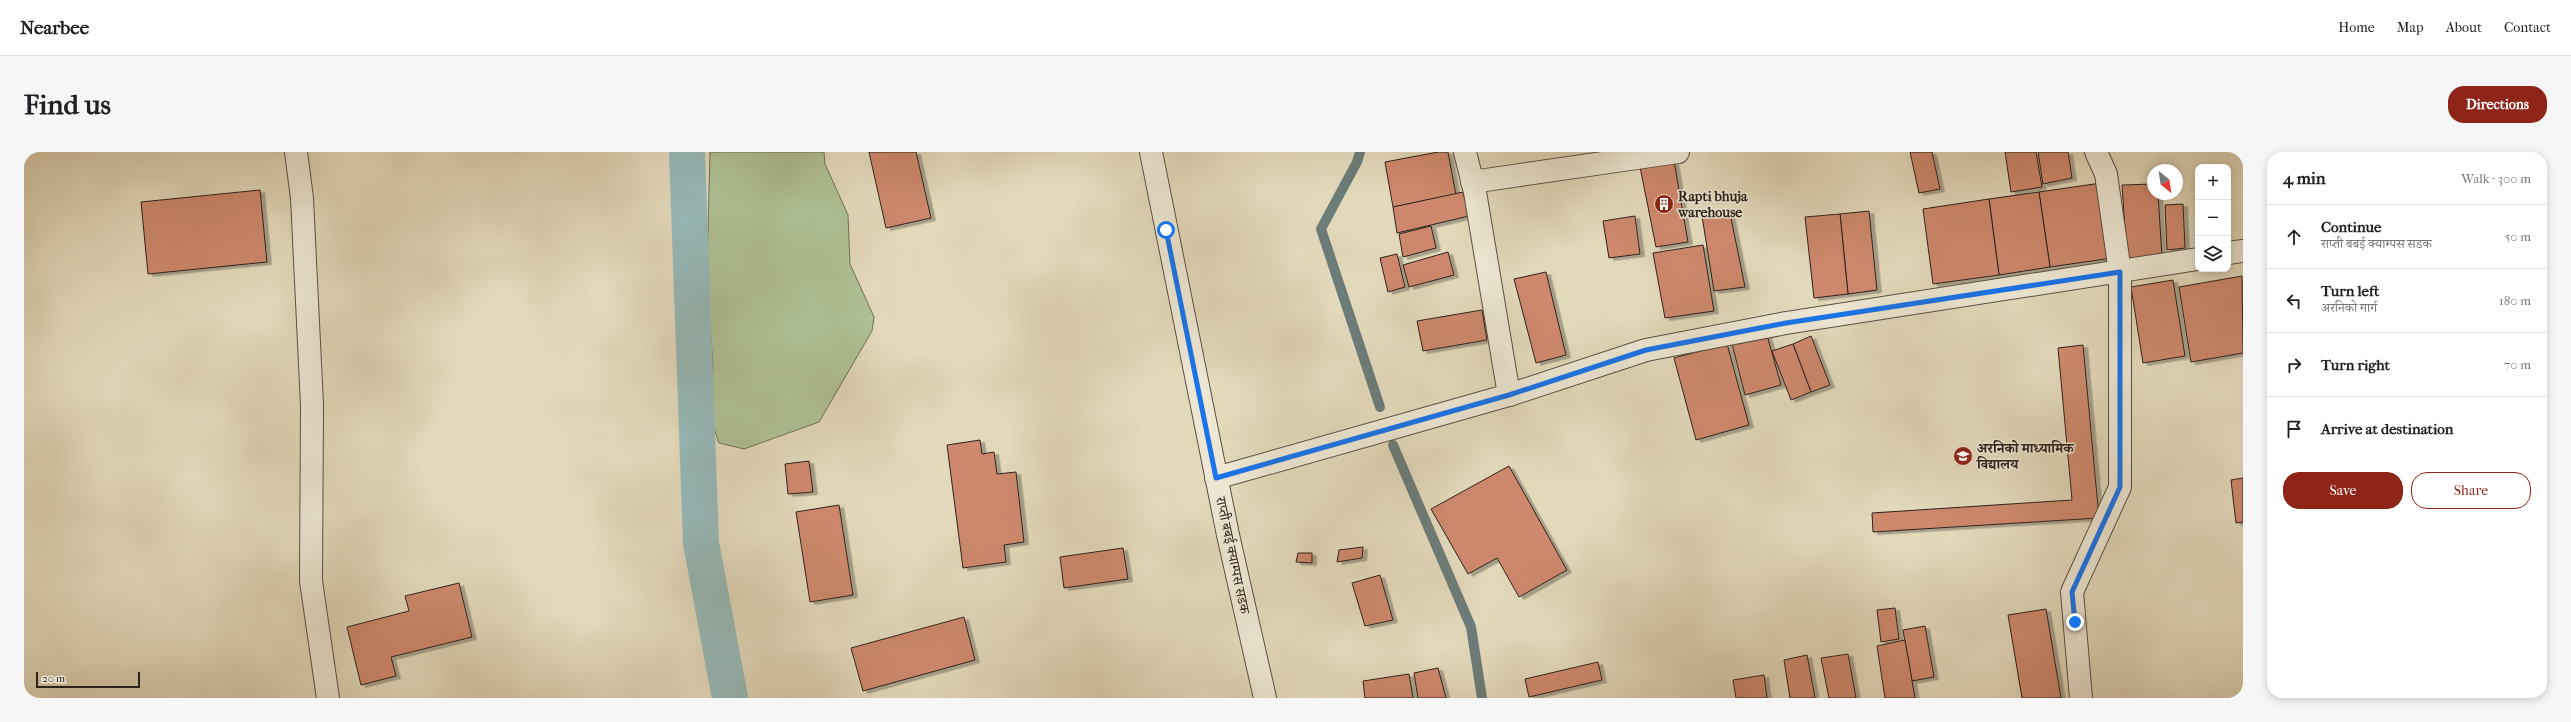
<!DOCTYPE html>
<html lang="en">
<head>
<meta charset="utf-8">
<style>
  body { margin:0; font-family:"IM FELL French Canon","Noto Serif Devanagari",serif; background:#f6f6f6; color:#202124 }
  .controls { position:absolute; right:12px; top:12px; display:grid; overflow:hidden; border-radius:8px; box-shadow:0 2px 10px #0003 }
  .controls button { width:36px; height:36px; display:grid; place-items:center; padding:0; border:0; border-bottom:1px solid #e0e0e0; background:#fff; color:#202124; font:20px sans-serif }
  .compass { position:absolute; left:2123px; top:12px; width:36px; height:36px; border-radius:50%; background:#fff; box-shadow:0 2px 10px #0003; rotate:150deg }
  .scale { position:absolute; left:12px; bottom:10px; width:104px; box-sizing:border-box; padding-left:4px; border:2px solid #2e221d; border-top:0; font-size:11px; line-height:14px; white-space:nowrap; color:#2e221d; -webkit-text-stroke:3px #ece6d2; paint-order:stroke }
  .stop { position:absolute; width:12px; height:12px; margin:-9px; border:3px solid #1a73e8; border-radius:50%; background:#fff }
  .stop.end { background:#1a73e8; border-color:#fff; box-shadow:0 1px 4px #0008 }
  .list { margin:0; padding:0; list-style:none }
  h2 { display:flex; justify-content:space-between; align-items:center; height:52px; margin:0; padding:0 16px; font-size:17px }
  h2 small { font-size:13px; font-weight:400; color:#757577 }
  .list li { display:grid; grid-template-columns:26px 1fr auto; gap:12px; align-items:center; box-sizing:border-box; height:64px; padding:0 16px; border-top:1px solid #e0e0e0 }
  .list b { display:block; font-size:15px; white-space:nowrap }
  .list p { margin:0; font-size:13px; white-space:nowrap; color:#757577 }
  .list em { font-size:13px; font-style:normal; color:#757577 }
  .actions { display:flex; gap:8px; padding:12px 16px }
  .actions a { flex:1; padding:9px 0; border:1px solid #8f2418; border-radius:16px; text-align:center; font-size:14px; color:#8f2418 }
  .actions .main { background:#8f2418; color:#fff }
  .icon { flex:none; width:22px; height:22px; fill:none; stroke:currentColor; stroke-width:2; stroke-linecap:round; stroke-linejoin:round }
  .map { position:relative; flex:none; width:2219px; height:546px; overflow:hidden; border-radius:16px }
  header { display:flex; align-items:center; gap:24px; box-sizing:border-box; height:56px; padding:0 20px; background:#fff; border-bottom:1px solid #e0e0e0 }
  header strong { font-size:19px }
  nav { display:flex; gap:22px; margin-inline-start:auto; font-size:14px }
  .intro { display:flex; align-items:center; justify-content:space-between; box-sizing:border-box; height:96px; padding:0 24px }
  h1 { margin:0; font-size:28px }
  .button { padding:10px 18px; border-radius:16px; background:#8f2418; color:#fff; font-size:14px; font-weight:700 }
  main { display:flex; gap:24px; padding:0 24px }
  aside { flex:1; background:#fff; border-radius:16px; box-shadow:0 2px 10px #0003 }
  .map>svg:first-child { display:block }
  .green { fill:#aec094; stroke:#6e7158 }
  .lines { fill:none; stroke-linecap:round; stroke-linejoin:round }
  .stream { stroke:#6c7c79; stroke-width:10 }
  .canal { stroke:#96b8b7; stroke-width:36 }
  .building { fill:#cd886d; stroke:#2e221d; filter:url(#shadow) }
  .minor-casing { stroke:#5b5044; stroke-width:24 }
  .minor { stroke:#ece6d2; stroke-width:22 }
  .route { stroke:#1a73e8; stroke-width:5 }
  .labels { text-anchor:middle; stroke-width:3; stroke-linejoin:round; paint-order:stroke }
  .poi-label { font-size:14px; font-weight:bold; fill:#2e221d; stroke:#ece6d2; text-anchor:start }
  .street-label { font-size:14px; fill:#2e221d; stroke:#ece6d2 }
</style>
</head>
<body>
<header>
<strong>Nearbee</strong>
<nav><a>Home</a><a>Map</a><a>About</a><a>Contact</a></nav>
</header>
<div class="intro"><h1>Find us</h1><a class="button">Directions</a></div>
<main>
<div class="map">
<svg width="2219" height="546" viewBox="0 0 2219 546">
  <defs>
    <filter id="shadow"><feDropShadow dx="4.5" dy="2.5" stdDeviation="0" flood-color="#0004"/></filter>
  </defs>
  <rect width="100%" height="100%" fill="#e2d8ba"/>
  <filter id="stains"><feTurbulence type="fractalNoise" baseFrequency=".005" numOctaves="4"/><feColorMatrix values="0 0 0 0 .2 0 0 0 0 .09 0 0 0 0 .02 0 0 0 .5 -.17"/></filter>
  <radialGradient id="worn" r=".72"><stop offset=".6" stop-color="#630" stop-opacity="0"/><stop offset="1" stop-color="#630" stop-opacity=".3"/></radialGradient>
  <path class="green" d="M686,0H800L801,12L824,63L826,112L850,165L848,179L795,270L720,297L695,291L686,264L689,218L683,119Z"/>
  <g class="lines">
    <g class="stream">
      <path d="M1336,0L1333,10L1297,77L1356,255"/>
      <path d="M1369,293L1447,475L1458,546"/>
    </g>
    <path class="canal" d="M663,0L677,391L706,546"/>
  </g>
  <g class="building">
    <path d="M845,0H892L907,66L862,76Z"/>
    <path d="M1414,0H1424L1432,43L1369,55L1361,10Z"/>
    <path d="M1886,0H1908L1916,37L1895,41Z"/>
    <path d="M1981,0H2012L2018,35L1987,40Z"/>
    <path d="M2014,0H2044L2048,26L2019,32Z"/>
    <path d="M1650,9L1664,90L1632,95L1616,15Z"/>
    <path d="M2077,31L2088,106L2026,115L2015,40Z"/>
    <path d="M2129,32V42H2134L2138,105L2103,106L2098,33Z"/>
    <path d="M236,38L243,110L124,122L117,50Z"/>
    <path d="M1439,40L1445,64L1373,81L1369,55Z"/>
    <path d="M2015,40L2026,115L1975,123L1965,47Z"/>
    <path d="M1965,47L1975,123L1909,132L1899,57Z"/>
    <path d="M2159,52L2161,96L2143,98L2141,53Z"/>
    <path d="M1845,59L1853,138L1824,142L1816,62Z"/>
    <path d="M1706,61L1721,135L1690,139L1678,64Z"/>
    <path d="M1816,62L1824,142L1790,146L1781,65Z"/>
    <path d="M1611,64L1616,102L1585,106L1579,69Z"/>
    <path d="M1407,74L1412,96L1379,105L1375,82Z"/>
    <path d="M1679,93L1690,159L1641,166L1629,101Z"/>
    <path d="M1424,100L1430,123L1385,135L1379,113Z"/>
    <path d="M1373,102L1381,135L1364,140L1356,106Z"/>
    <path d="M1522,120L1542,203L1512,211L1490,127Z"/>
    <path d="M2218,124L2219,201L2167,210L2155,135Z"/>
    <path d="M2149,128L2161,204L2119,211L2107,135Z"/>
    <path d="M1458,158L1463,188L1399,199L1393,169Z"/>
    <path d="M1743,183L1757,233L1721,243L1708,192Z"/>
    <path d="M1787,184L1806,233L1787,240L1769,192Z"/>
    <path d="M1703,192L1725,273L1672,288L1650,206Z"/>
    <path d="M1769,192L1787,240L1767,248L1748,199Z"/>
    <path d="M2059,193L2075,366L1849,380L1848,361L2048,348L2034,196Z"/>
    <path d="M956,288L958,302L970,300L973,322L992,320L1000,390L980,393L982,410L939,416L923,293Z"/>
    <path d="M785,309L789,340L764,342L761,312Z"/>
    <path d="M1485,314L1543,418L1495,445L1473,406L1444,422L1407,357Z"/>
    <path d="M2219,326V370L2212,371L2207,328Z"/>
    <path d="M815,353L829,443L786,450L772,360Z"/>
    <path d="M1339,395L1338,406L1313,410L1315,398Z"/>
    <path d="M1099,396L1104,427L1040,436L1036,405Z"/>
    <path d="M1274,401H1288V411L1272,410Z"/>
    <path d="M1356,423L1369,468L1341,474L1328,431Z"/>
    <path d="M435,431L448,485L367,505L372,524L337,533L323,475L385,459L381,444Z"/>
    <path d="M1871,456L1875,487L1857,490L1853,458Z"/>
    <path d="M2022,457L2037,546H1998L1984,463Z"/>
    <path d="M940,465L951,508L839,539L827,496Z"/>
    <path d="M1901,474L1910,525L1888,529L1879,478Z"/>
    <path d="M1881,488L1891,546H1861L1853,494Z"/>
    <path d="M1824,502L1832,546H1805L1797,506Z"/>
    <path d="M1783,503L1791,546H1766L1760,508Z"/>
    <path d="M1574,510L1578,528L1505,545L1501,527Z"/>
    <path d="M1414,516L1422,546H1394L1390,521Z"/>
    <path d="M1385,522L1389,546H1341L1339,529Z"/>
    <path d="M1740,523L1743,546H1712L1709,528Z"/>
  </g>
  <g class="lines">
    <defs>
      <g id="minor">
        <path d="M272,0L278,46L288,253L287,429L304,546"/>
        <path d="M1127,0L1204,383L1241,546"/>
        <path d="M1441,0L1451,40L1485,243"/>
        <path d="M1448,30L1654,0"/>
        <path d="M2204,101L2219,99"/>
        <path d="M1192,326L1485,243L1622,198L1762,171L2174,107"/>
        <path d="M2057,546L2048,440L2096,335V120L2082,22L2072,0"/>
      </g>
    </defs>
    <use href="#minor" class="minor-casing"/>
    <use href="#minor" class="minor"/>
  </g>
  <g class="lines">
    <path class="route" d="M1142,78L1192,326L1485,243L1622,198L1762,171L2096,120V335L2048,440L2051,470"/>
  </g>
  <defs>
    <symbol id="building-disc" viewBox="-11 -11 22 22"><circle r="9.5" fill="#8f2418" stroke="#ece6d2"/><path d="M-4-6H4V6H1V3H-1V6H-4ZM-2.5-4.3h1.7v1.8h-1.7ZM.8-4.3h1.7v1.8H.8ZM-2.5-1h1.7V.8h-1.7ZM.8-1h1.7V.8H.8Z" fill="#fff"/></symbol>
    <symbol id="school-disc" viewBox="-11 -11 22 22"><circle r="9.5" fill="#8f2418" stroke="#ece6d2"/><path d="M0-5L7-2L0 1L-7-2ZM-4 1L0 2.5L4 1V4Q0 6-4 4Z" fill="#fff"/></symbol>
  </defs>
  <g fill-rule="evenodd">
    <use href="#building-disc" x="1629" y="41" width="22" height="22"/>
    <use href="#school-disc" x="1928" y="293" width="22" height="22"/>
  </g>
  <g class="labels">
    <g class="poi-label">
      <text x="1654" y="49">Rapti bhuja<tspan x="1654" dy="16">warehouse</tspan></text>
      <text x="1953" y="301">अरनिको माध्यामिक<tspan x="1953" dy="16">विद्यालय</tspan></text>
    </g>
    <g class="street-label">
      <text transform="translate(1209 403) rotate(78)" y="5">राप्ती बबई क्याम्पस सडक</text>
    </g>
  </g>
  <rect width="100%" height="100%" filter="url(#stains)"/>
  <rect width="100%" height="100%" fill="url(#worn)"/>
</svg>
<div class="controls">
<button>+</button>
<button>−</button>
<button><svg class="icon" aria-label="layers" viewBox="0 0 24 24"><path d="M12 4l9 5-9 5-9-5zM3 14l9 5 9-5"/></svg></button>
</div>
<svg class="compass" viewBox="-18 -18 36 36"><path d="M0-13l5 13h-10z" fill="#e53935"/><path d="M0 13l5-13h-10z" fill="#757577"/></svg>
<div class="scale">20 m</div>
<div class="stop" style="left:1142px;top:78px"></div>
<div class="stop end" style="left:2051px;top:470px"></div>
</div>
<aside>
<h2>4 min<small>Walk · 300 m</small></h2>
<ul class="list">
<li><svg class="icon" aria-label="ahead" viewBox="0 0 24 24"><path d="M12 20V5M6 11l6-6 6 6"/></svg><div><b>Continue</b><p>राप्ती बबई क्याम्पस सडक</p></div><em>50 m</em></li>
<li><svg class="icon" aria-label="left" viewBox="0 0 24 24"><path d="M17 20v-9H6M10 6l-5 5 5 5"/></svg><div><b>Turn left</b><p>अरनिको मार्ग</p></div><em>180 m</em></li>
<li><svg class="icon" aria-label="right" viewBox="0 0 24 24"><path d="M7 20v-9h11M14 6l5 5-5 5"/></svg><div><b>Turn right</b></div><em>70 m</em></li>
<li><svg class="icon" aria-label="arrive" viewBox="0 0 24 24"><path d="M6 21V4h12l-3 4 3 4H6"/></svg><div><b>Arrive at destination</b></div></li>
</ul>
<div class="actions"><a class="main">Save</a><a>Share</a></div>
</aside>
</main>
</body>
</html>
